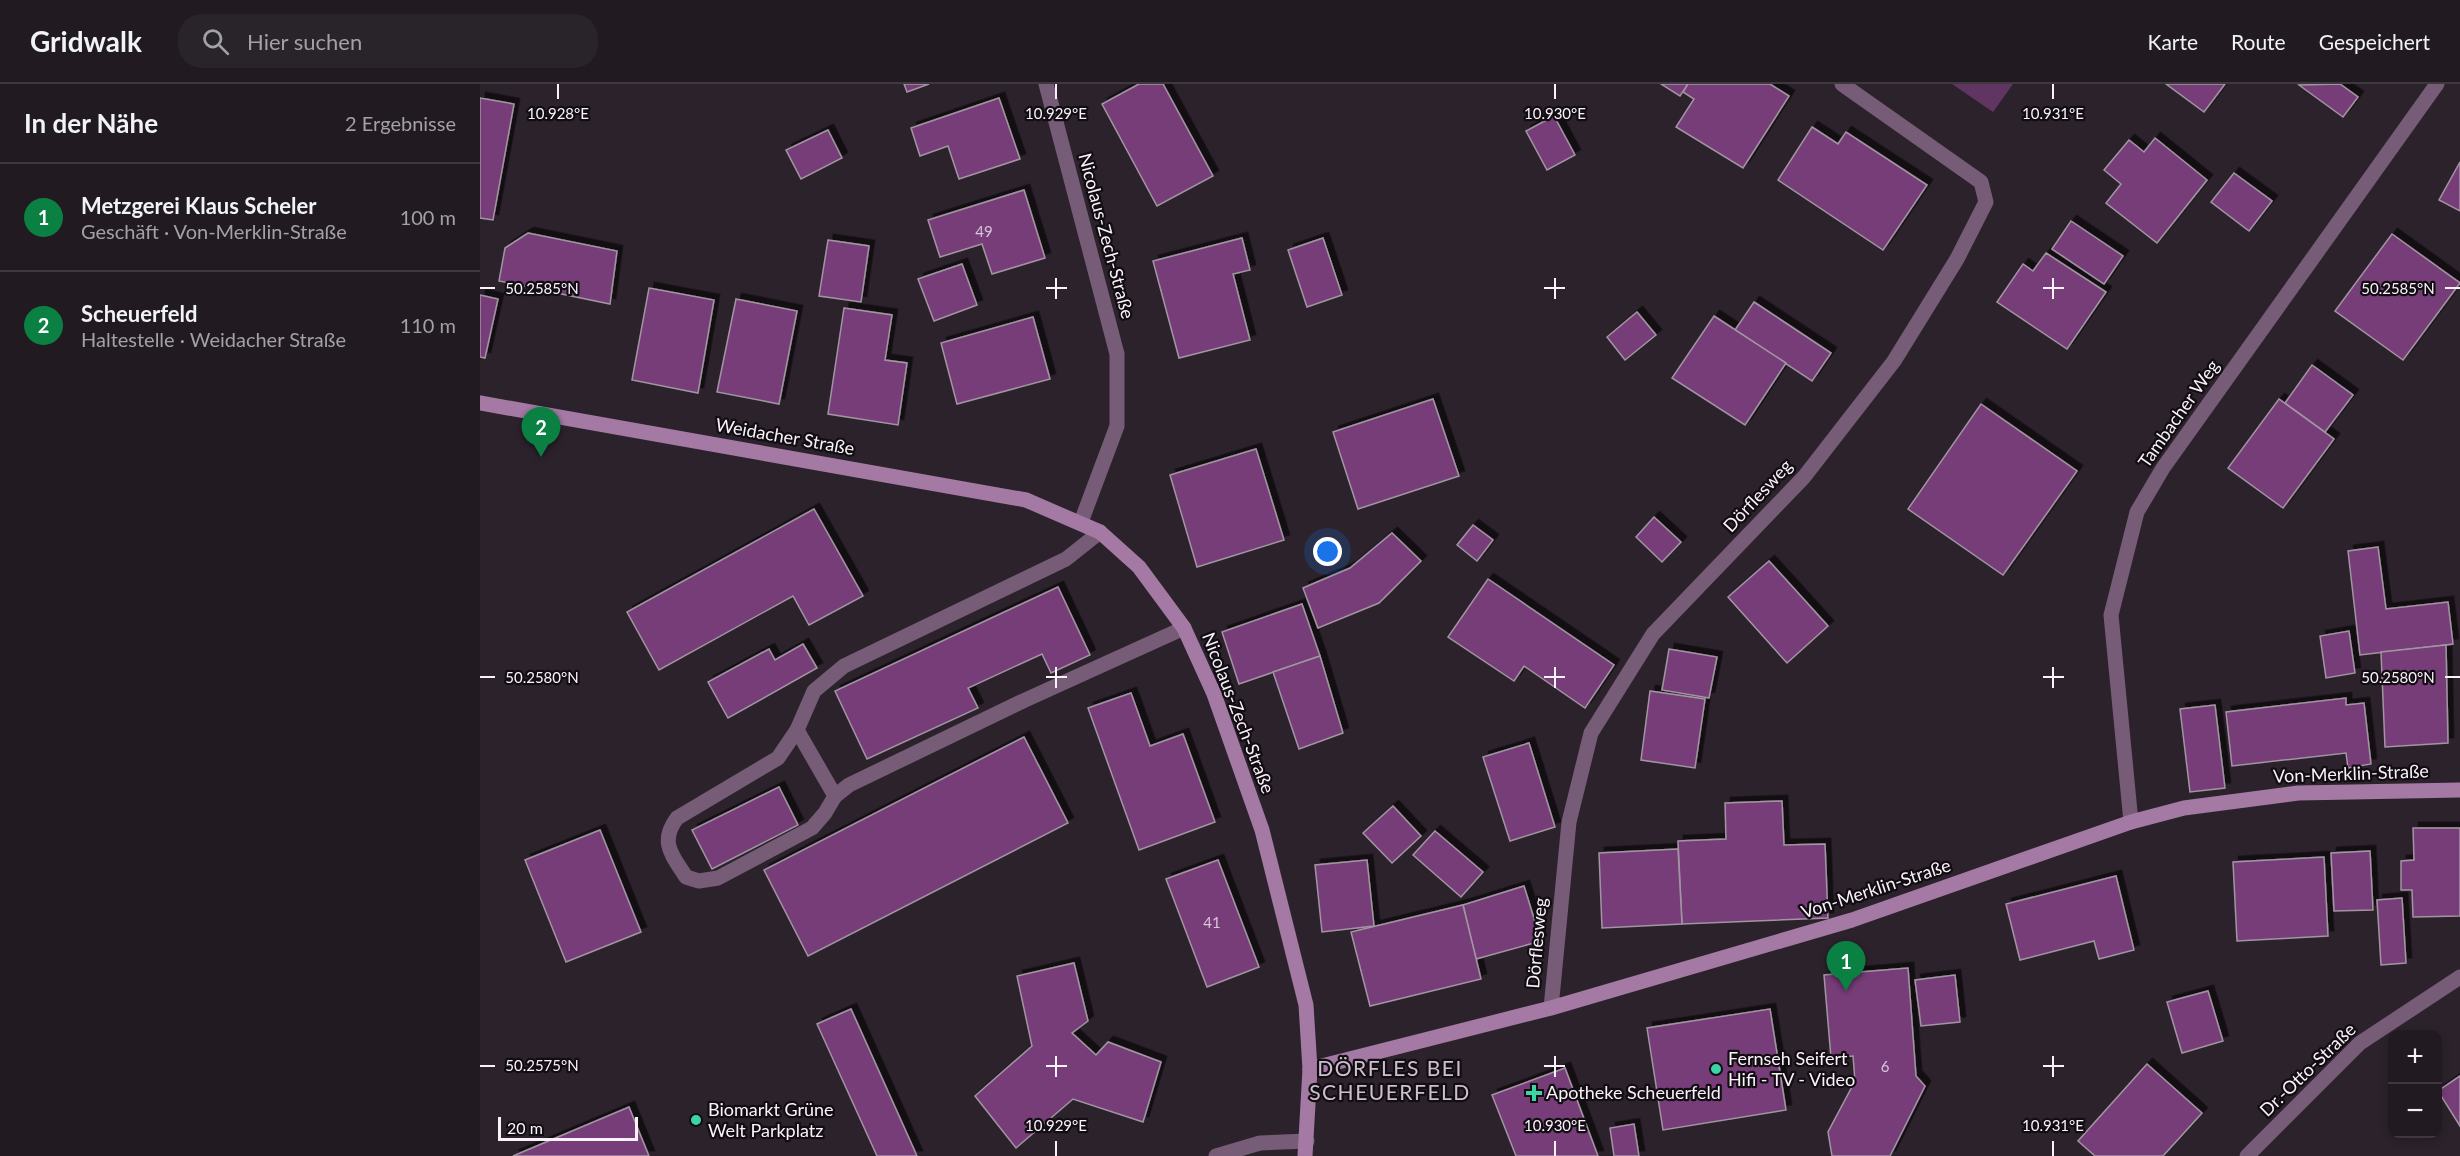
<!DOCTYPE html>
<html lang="de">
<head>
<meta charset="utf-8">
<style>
  body { margin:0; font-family:Lato,sans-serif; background:#29232a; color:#f1f3f6 }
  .controls { position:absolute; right:18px; bottom:18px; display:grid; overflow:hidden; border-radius:12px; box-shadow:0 3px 9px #0003 }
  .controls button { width:54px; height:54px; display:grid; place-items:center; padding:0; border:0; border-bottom:2px solid #3e383f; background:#211a21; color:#f1f3f6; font:30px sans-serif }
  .scale { position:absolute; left:18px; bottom:15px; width:140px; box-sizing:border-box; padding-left:6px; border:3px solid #faf2f9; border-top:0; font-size:16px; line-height:21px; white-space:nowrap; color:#faf2f9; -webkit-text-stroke:4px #120d12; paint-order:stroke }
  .you { position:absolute; left:848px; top:468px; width:21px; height:21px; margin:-15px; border:4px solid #fff; border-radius:50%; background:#1a73e8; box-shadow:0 0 0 9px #1a73e833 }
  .badge { display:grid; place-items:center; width:39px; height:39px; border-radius:50%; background:#0b8043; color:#fff; font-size:20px; font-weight:700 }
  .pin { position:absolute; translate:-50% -50px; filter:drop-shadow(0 2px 3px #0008) }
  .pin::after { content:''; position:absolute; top:32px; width:21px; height:18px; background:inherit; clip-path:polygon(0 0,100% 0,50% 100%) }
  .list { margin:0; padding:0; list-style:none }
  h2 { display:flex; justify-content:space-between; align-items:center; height:78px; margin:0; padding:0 24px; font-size:26px }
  h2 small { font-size:20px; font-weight:400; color:#a2a1a5 }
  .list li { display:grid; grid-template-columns:39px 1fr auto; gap:18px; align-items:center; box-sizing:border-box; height:108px; padding:0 24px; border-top:2px solid #3e383f }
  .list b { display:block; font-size:22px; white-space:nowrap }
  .list p { margin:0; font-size:20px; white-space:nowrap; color:#a2a1a5 }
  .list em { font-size:20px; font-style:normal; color:#a2a1a5 }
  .icon { flex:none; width:33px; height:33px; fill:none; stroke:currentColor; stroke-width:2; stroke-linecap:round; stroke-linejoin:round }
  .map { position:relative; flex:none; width:1980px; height:1072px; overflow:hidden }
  header { display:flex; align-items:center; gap:36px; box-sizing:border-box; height:84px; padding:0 30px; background:#211a21; border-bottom:2px solid #3e383f }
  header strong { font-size:28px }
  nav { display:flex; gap:33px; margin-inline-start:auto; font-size:21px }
  .search { width:420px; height:54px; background:#29232a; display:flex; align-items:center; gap:15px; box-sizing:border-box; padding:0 21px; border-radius:24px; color:#a2a1a5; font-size:22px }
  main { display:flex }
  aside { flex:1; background:#211a21 }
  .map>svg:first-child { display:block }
  .green { fill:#613561 }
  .building { fill:#773d79; stroke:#a295a2; stroke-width:1.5; filter:url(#shadow) }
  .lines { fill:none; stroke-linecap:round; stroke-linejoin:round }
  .lane { stroke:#765c76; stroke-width:15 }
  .street { stroke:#765c76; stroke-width:15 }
  .secondary { stroke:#a47aa4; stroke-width:15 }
  .ticks { fill:none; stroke:#faf2f9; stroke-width:2 }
  .poi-dot { fill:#3bd4a4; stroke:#120d12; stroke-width:2 }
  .labels { text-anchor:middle; stroke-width:4.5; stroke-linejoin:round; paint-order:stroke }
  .number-label { font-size:15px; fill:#d9c5d9 }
  .street-label { font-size:18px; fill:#faf2f9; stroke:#120d12 }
  .poi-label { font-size:18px; fill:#faf2f9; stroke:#120d12; text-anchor:start }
  .quarter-label { font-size:21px; letter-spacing:1.5px; fill:#cdbfcd; stroke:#120d12 }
  .ticks-label { font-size:15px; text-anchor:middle; fill:#faf2f9; stroke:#120d12; stroke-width:4.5; stroke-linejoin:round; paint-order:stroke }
</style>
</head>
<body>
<header>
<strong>Gridwalk</strong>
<div class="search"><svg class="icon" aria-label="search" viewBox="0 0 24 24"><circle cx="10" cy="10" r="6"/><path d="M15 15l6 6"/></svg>Hier suchen</div>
<nav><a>Karte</a><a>Route</a><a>Gespeichert</a></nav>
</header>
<main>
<aside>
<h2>In der Nähe<small>2 Ergebnisse</small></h2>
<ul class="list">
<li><span class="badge">1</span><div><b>Metzgerei Klaus Scheler</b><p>Geschäft · Von-Merklin-Straße</p></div><em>100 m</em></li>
<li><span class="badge">2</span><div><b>Scheuerfeld</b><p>Haltestelle · Weidacher Straße</p></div><em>110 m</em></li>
</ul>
</aside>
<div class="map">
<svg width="1980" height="1072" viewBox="0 0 1980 1072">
  <defs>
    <filter id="shadow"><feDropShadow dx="5.5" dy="-5.5" stdDeviation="0" flood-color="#0009"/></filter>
  </defs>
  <rect width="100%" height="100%" fill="#2c222c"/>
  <path class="green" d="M1472,0H1533L1513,28Z"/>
  <g class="building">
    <path d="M424,0H449L427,8Z"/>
    <path d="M659,0H683L733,92L677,122L622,20Z"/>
    <path d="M1181,0H1208L1200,12Z"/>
    <path d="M1208,0H1290L1309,12L1263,84L1196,43L1214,15L1203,8Z"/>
    <path d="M1686,0H1745L1724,28Z"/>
    <path d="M1860,0L1878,13L1863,33L1819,1Z"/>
    <path d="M0,14L34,20L13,136L0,134Z"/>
    <path d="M519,14L540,75L479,95L468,62L440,72L431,44Z"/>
    <path d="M1074,32L1095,71L1067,86L1046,47Z"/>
    <path d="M1332,43L1358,60L1366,48L1447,101L1403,166L1298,96Z"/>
    <path d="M348,46L362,74L321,95L306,66Z"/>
    <path d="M1675,54L1727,96L1677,159L1626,119L1641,100L1624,86L1649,56L1664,68Z"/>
    <path d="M1980,78V127L1959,116Z"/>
    <path d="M1754,89L1792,117L1769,147L1731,118Z"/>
    <path d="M544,106L565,174L512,190L502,160L460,173L448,136Z"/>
    <path d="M1591,137L1643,172L1624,200L1572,165Z"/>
    <path d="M48,149L137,167L130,220L19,197L25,164Z"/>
    <path d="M1912,150L1980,199L1923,276L1855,227Z"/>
    <path d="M762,154L770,186L753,190L770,256L699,274L673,177Z"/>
    <path d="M843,154L862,211L827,223L808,166Z"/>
    <path d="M348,156L389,162L381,218L339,212Z"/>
    <path d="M1566,169L1626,208L1587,265L1517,218L1543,180L1553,187Z"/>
    <path d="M482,180L497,221L454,237L438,195Z"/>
    <path d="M169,204L234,216L218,309L152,296Z"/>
    <path d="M0,211L18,215L5,274L0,273Z"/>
    <path d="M256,215L317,227L299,320L237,308Z"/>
    <path d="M1274,218L1351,269L1332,297L1255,246Z"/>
    <path d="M364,224L412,231L405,276L427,279L418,341L348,330Z"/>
    <path d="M1157,228L1176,251L1145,276L1127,253Z"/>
    <path d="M1234,232L1306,279L1265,341L1192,294Z"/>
    <path d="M553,233L570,295L477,320L461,259Z"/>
    <path d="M1832,281L1873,311L1845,348L1805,319Z"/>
    <path d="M953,315L979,392L878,425L853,348Z"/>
    <path d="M1799,315L1854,355L1803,424L1748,384Z"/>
    <path d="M1501,320L1597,387L1523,491L1428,425Z"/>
    <path d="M776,365L804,456L717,483L690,391Z"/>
    <path d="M334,425L383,512L329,541L313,512L179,586L147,528Z"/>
    <path d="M1174,433L1201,458L1182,478L1156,453Z"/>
    <path d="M993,441L1013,456L997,477L977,461Z"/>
    <path d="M912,449L941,477L899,519L838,544L823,504L870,484Z"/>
    <path d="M1898,463L1906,525L1968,518L1973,560L1880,571L1868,467Z"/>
    <path d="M1289,477L1348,542L1307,579L1248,513Z"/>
    <path d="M1008,495L1134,581L1105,624L1044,582L1034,597L968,553Z"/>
    <path d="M578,503L610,571L571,589L562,570L488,604L498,624L387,675L355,607Z"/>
    <path d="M822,520L840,572L759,600L742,548Z"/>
    <path d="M1869,547L1875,589L1846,594L1840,552Z"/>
    <path d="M323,560L337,584L248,634L228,598L289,565L295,576Z"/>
    <path d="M1966,561L1968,659L1905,663L1901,568Z"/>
    <path d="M1189,565L1237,573L1229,614L1182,606Z"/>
    <path d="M840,572L863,649L819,665L793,588Z"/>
    <path d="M1170,607L1225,615L1215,684L1161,676Z"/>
    <path d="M651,609L670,662L703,650L735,738L659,766L608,624Z"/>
    <path d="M1866,614V621L1884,619L1891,680L1868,684L1866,669L1752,682L1746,628Z"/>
    <path d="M1735,621L1745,704L1710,708L1700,625Z"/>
    <path d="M544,653L588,739L328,872L284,786Z"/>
    <path d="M1049,659L1075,743L1030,757L1003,673Z"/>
    <path d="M299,703L318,741L232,785L212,746Z"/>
    <path d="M1302,717L1304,761L1345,760L1348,834L1202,840L1198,757L1246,755L1245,719Z"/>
    <path d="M913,722L941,752L912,779L883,749Z"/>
    <path d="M1933,744H1980V832L1933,833L1932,806H1921V777L1934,776Z"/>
    <path d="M120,746L161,848L86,878L45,776Z"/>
    <path d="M955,747L1003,788L981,813L933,771Z"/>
    <path d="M1198,765L1202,840L1122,844L1119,769Z"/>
    <path d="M1890,767L1893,826L1854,827L1851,769Z"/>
    <path d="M1844,773L1848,852L1757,857L1753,778Z"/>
    <path d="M738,776L779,883L727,903L686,795Z"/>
    <path d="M887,776L894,842L842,848L835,781Z"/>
    <path d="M1636,792L1654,866L1619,875L1614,857L1540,876L1526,820Z"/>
    <path d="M1044,802L1061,857L996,875L983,821Z"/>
    <path d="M1922,814L1926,879L1901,881L1897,816Z"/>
    <path d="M983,821L1001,895L890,922L871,848Z"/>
    <path d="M594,879L608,937L592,949L616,971L628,958L681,978L663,1038L593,1015L536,1064L495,1012L552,962L537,892Z"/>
    <path d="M1428,884L1436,992L1445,1002L1410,1072H1352L1348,1048L1375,997L1373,972L1351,974L1344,891Z"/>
    <path d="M1475,891L1480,938L1441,942L1435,896Z"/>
    <path d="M1728,907L1743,957L1702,969L1687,918Z"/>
    <path d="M371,925L437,1072H397L337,940Z"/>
    <path d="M1290,925L1306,1026L1183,1046L1167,944Z"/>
    <path d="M1667,980L1722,1029L1683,1072H1615L1598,1057Z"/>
    <path d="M1085,984L1118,1072H1036L1012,1011Z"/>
    <path d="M1980,992V1042L1958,1007Z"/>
    <path d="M149,1023L169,1072H33Z"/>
    <path d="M1154,1040L1159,1072H1134L1130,1044Z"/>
  </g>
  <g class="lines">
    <g class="lane">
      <path d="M620,448L586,475L364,582L334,607L317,646L298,674L197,734C179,758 192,771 206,793L219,797L238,794L332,744L345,729L355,712L369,701L543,617L704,544"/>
      <path d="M317,646L355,712"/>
    </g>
    <g class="street">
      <path d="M566,0L637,270V342L601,438"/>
      <path d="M1651,738L1631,531L1657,428L1683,384L1957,0"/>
      <path d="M1071,924L1089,738L1111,649L1173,550L1324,393L1414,277L1477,175L1506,118L1501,98L1362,0"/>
      <path d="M736,1072L780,1059L827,1057"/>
      <path d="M1767,1072L1880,959L1980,893"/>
    </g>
    <g class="secondary">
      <path d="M0,319L546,416L620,448L659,483L704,544L734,610L782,746L826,921L830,985L825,1072"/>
      <path d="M830,985L1071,924L1372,836L1651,738L1704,724L1818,709L1980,706"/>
    </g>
  </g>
  <path class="ticks" d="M78,0V15M576,0V15M1075,0V15M1573,0V15M576,194V215M1075,194V215M1573,194V215M0,204H15M566,204H587M1064,204H1085M1563,204H1584M1965,204H1980M576,583V604M1075,583V604M1573,583V604M0,593H15M566,593H587M1064,593H1085M1563,593H1584M1965,593H1980M576,972V993M1075,972V993M1573,972V993M0,982H15M566,982H587M1064,982H1085M1563,982H1584M576,1057V1072M1075,1057V1072M1573,1057V1072"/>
  <g class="poi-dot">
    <circle cx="1236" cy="985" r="6"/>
    <path d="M1051 1000h6v6h6v6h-6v6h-6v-6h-6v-6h6z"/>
    <circle cx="216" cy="1036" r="6"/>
  </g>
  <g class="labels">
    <g class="number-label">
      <text x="504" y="153">49</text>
      <text x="732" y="844">41</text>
      <text x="1405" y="988">6</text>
    </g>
    <g class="street-label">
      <text transform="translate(626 152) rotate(75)" y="6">Nicolaus-Zech-Straße</text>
      <text transform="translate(1699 330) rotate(-55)" y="6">Tambacher Weg</text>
      <text transform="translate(305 353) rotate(10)" y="6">Weidacher Straße</text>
      <text transform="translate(1278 412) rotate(-47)" y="6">Dörflesweg</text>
      <text transform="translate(758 629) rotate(69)" y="6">Nicolaus-Zech-Straße</text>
      <text transform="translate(1871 690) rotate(-2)" y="6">Von-Merklin-Straße</text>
      <text transform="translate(1396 805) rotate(-18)" y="6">Von-Merklin-Straße</text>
      <text transform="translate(1057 859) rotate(-85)" y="6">Dörflesweg</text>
      <text transform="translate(1828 986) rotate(-44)" y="6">Dr.-Otto-Straße</text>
    </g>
    <g class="poi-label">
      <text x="1248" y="981">Fernseh Seifert<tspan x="1248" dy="21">Hifi - TV - Video</tspan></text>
      <text x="1066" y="1015">Apotheke Scheuerfeld</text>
      <text x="228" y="1032">Biomarkt Grüne<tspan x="228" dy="21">Welt Parkplatz</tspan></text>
    </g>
    <g class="quarter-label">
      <text x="910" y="992">DÖRFLES BEI<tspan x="910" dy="24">SCHEUERFELD</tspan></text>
    </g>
  </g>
  <g class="ticks-label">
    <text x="78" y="35">10.928°E</text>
    <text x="576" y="35">10.929°E</text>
    <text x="1075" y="35">10.930°E</text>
    <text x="1573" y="35">10.931°E</text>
    <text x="62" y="210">50.2585°N</text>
    <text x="1918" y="210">50.2585°N</text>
    <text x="62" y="599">50.2580°N</text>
    <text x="1918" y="599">50.2580°N</text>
    <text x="62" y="987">50.2575°N</text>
    <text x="576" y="1047">10.929°E</text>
    <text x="1075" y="1047">10.930°E</text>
    <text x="1573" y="1047">10.931°E</text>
  </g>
</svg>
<div class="controls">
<button>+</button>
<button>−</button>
</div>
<div class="scale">20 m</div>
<div class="you"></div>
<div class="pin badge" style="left:1366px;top:907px">1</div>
<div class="pin badge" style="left:61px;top:373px">2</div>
</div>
</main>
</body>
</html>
